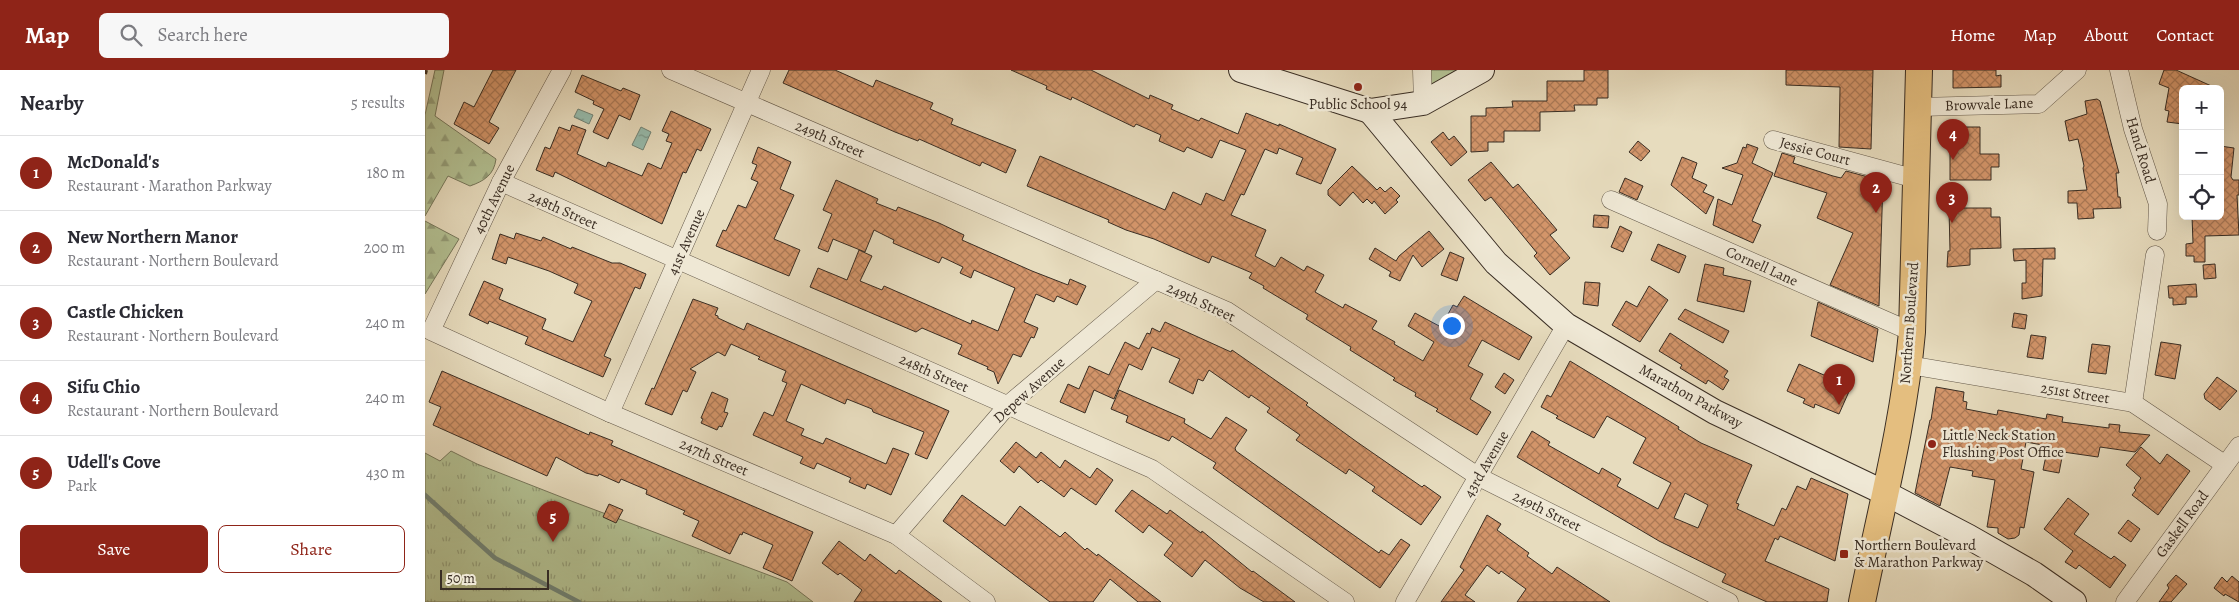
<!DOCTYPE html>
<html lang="en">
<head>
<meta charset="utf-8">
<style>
  body { margin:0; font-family:Alegreya,serif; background:#f7f7f7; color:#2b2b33 }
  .controls { position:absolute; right:15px; top:15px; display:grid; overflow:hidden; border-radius:8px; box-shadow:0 5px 20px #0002 }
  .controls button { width:45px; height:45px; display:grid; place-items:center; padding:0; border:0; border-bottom:1px solid #e1e1e2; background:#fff; color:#2b2b33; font:25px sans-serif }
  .scale { position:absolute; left:15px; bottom:12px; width:109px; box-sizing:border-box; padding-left:5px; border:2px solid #392d23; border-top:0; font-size:14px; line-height:18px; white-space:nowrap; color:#392d23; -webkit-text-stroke:4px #efe8d5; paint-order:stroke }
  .you { position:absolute; left:1026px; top:255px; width:18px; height:18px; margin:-12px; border:4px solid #fff; border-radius:50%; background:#1a73e8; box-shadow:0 0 0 8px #1a73e833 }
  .badge { display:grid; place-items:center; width:32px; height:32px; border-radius:50%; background:#8f2418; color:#fff; font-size:16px; font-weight:700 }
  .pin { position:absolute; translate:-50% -41px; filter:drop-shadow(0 1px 2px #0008) }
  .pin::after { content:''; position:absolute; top:26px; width:18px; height:15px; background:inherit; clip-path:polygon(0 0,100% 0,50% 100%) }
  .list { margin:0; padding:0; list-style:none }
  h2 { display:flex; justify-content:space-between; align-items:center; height:65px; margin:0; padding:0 20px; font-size:21px }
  h2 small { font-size:16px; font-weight:400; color:#7c7c81 }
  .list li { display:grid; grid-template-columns:32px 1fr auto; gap:15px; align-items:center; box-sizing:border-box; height:75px; padding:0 20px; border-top:1px solid #e1e1e2 }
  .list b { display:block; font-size:19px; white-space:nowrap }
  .list p { margin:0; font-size:16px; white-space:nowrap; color:#7c7c81 }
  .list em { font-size:16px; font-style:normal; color:#7c7c81 }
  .actions { display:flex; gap:10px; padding:15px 20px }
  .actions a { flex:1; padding:11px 0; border:1px solid #8f2418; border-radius:8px; text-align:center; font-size:18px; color:#8f2418 }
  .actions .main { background:#8f2418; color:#fff }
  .icon { flex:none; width:28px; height:28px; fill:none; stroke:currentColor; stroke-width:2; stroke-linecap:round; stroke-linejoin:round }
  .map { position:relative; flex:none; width:1814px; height:532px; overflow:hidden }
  header { display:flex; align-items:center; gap:30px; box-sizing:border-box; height:70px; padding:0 25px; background:#8f2418; color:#fff }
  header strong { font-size:24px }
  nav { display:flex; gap:28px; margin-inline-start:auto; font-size:18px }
  .search { width:350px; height:45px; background:#f7f7f7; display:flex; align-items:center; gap:12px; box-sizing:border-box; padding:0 18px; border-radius:8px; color:#7c7c81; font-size:19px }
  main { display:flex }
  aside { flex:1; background:#fff }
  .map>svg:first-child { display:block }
  .forest { fill:url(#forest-firs); stroke:#76775b }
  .park { fill:url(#park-tufts); stroke:#76775b }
  .water { fill:url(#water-ripples); stroke:#718376 }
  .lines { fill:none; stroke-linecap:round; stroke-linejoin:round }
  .stream { stroke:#718376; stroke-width:4.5 }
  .building { fill:url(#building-cross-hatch); stroke:#392d23; fill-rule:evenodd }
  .street-casing { stroke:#64594a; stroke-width:19 }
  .secondary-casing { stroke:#392d23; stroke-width:26 }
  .primary-casing { stroke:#392d23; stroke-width:28 }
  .street { stroke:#efe8d5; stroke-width:18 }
  .secondary { stroke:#efe8d5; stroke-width:24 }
  .primary { stroke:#e4be7f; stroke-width:26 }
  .rail { stroke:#392d23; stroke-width:4; stroke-dasharray:9 9; stroke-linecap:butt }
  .poi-dot { fill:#8f2418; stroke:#efe8d5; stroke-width:2 }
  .labels { text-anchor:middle; stroke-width:5; stroke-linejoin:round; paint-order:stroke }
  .poi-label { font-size:15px; fill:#392d23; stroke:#efe8d5; text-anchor:start }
  .street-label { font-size:15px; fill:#392d23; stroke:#efe8d5 }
</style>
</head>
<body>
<header>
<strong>Map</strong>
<div class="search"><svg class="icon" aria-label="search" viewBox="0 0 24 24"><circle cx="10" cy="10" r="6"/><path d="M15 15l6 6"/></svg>Search here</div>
<nav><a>Home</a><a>Map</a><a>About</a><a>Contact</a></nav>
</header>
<main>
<aside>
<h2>Nearby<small>5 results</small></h2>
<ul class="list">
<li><span class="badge">1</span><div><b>McDonald's</b><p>Restaurant · Marathon Parkway</p></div><em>180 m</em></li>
<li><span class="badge">2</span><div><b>New Northern Manor</b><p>Restaurant · Northern Boulevard</p></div><em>200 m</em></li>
<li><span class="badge">3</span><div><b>Castle Chicken</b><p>Restaurant · Northern Boulevard</p></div><em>240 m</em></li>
<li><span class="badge">4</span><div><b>Sifu Chio</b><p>Restaurant · Northern Boulevard</p></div><em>240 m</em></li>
<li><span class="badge">5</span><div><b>Udell's Cove</b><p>Park</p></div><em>430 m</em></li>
</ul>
<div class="actions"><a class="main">Save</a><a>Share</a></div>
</aside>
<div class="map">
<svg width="1814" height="532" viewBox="0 0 1814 532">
  <defs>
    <pattern id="forest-firs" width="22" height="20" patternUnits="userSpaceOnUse" patternTransform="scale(1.25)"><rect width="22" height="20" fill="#b3c193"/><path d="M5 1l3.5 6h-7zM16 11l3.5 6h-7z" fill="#939d78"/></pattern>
    <pattern id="park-tufts" width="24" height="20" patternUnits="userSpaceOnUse" patternTransform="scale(1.25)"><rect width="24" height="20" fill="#b3c193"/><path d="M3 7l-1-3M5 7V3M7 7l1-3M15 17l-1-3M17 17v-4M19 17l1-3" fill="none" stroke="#939d78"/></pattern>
    <pattern id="water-ripples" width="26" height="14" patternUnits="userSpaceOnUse" patternTransform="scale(1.25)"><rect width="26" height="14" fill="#97bcad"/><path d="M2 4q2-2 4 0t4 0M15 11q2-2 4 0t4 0" fill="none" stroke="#7c998c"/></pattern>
    <pattern id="building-cross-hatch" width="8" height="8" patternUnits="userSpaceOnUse" patternTransform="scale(1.25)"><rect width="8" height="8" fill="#d3956a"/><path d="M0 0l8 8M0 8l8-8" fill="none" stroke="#ac7a57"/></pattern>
  </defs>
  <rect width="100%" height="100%" fill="#e7dcbe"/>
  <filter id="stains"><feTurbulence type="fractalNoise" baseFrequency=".004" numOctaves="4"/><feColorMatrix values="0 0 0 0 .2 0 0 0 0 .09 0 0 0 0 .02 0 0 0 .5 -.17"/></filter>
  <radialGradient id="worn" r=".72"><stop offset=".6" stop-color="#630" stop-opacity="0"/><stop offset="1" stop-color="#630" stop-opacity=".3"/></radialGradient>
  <g class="forest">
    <path d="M10,0H19L10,46L71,89C69,105 59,111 45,116L23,106L0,146V45Z"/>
    <path d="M0,151L34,169L0,224Z"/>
  </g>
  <g class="park">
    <path d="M997,0H1057L998,33Z"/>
    <path d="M26,381L52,394L149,432L362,512L388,532H0V383L15,391Z"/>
  </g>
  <g class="water">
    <path d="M153,39L168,45L164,54L149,47Z"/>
    <path d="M216,57L226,62L218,80L207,75Z"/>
  </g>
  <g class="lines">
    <path class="stream" d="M0,425L70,488L154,532"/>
  </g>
  <g class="building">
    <path d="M68,0H91L64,52L74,58L64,74L29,54L39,32L49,37Z"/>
    <path d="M364,0H410L448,17L451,10L508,33L505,39L528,49L526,54L591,80L581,103L557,92L555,96L494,69L493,71L470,62L358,13Z"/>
    <path d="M586,0H666L724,29L725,25L748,35L746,39L774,51L776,48L813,64L821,43L854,56V54L911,79L896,114L871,104L878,88L854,78L852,84L840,79L819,125L816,124L806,145L841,160L830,186L850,197L856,187L879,201L882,196L899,205L890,222L918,238L920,234L952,251L947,259L970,272L969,274L998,291L1009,272L983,256L990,243L1016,257L1028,235L1032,237L1039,226L1107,267L1094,290L1057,270L1043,296L1058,304L1045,329L1066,342L1052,365L1011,341L1013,339L990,326L991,323L968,310L970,308L925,280L926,277L881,249L883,245L838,218L839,216L824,208L827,203L787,186L784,193L729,169L701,160L683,152L684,150L602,116L615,86L740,140L748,122L776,135L781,123L799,131L821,80L795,70L787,88L762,77L759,82L734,71L736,65L711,54L709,57L647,27L646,30L621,19L622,16Z"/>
    <path d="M1159,0H1183V28H1172V35H1149L1150,41L1115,42V61H1079V72H1063V81L1046,82V46H1061V38L1088,37L1087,31H1122V11H1159Z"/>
    <path d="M1361,0H1448L1446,79L1414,77L1415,17L1361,15Z"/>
    <path d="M1528,0H1571V6L1576,5V17L1528,18Z"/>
    <path d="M1739,0H1751L1793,19H1758V54L1742,52L1744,41L1740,40L1744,18L1734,14Z"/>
    <path d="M157,5L196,21L198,18L215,25L205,50L194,45L183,69L168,62L179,39L168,34L169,31L150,22Z"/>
    <path d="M1672,29L1675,31L1694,103H1691L1693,127H1695L1696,138L1668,139L1669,148L1653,149L1652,133H1643V121L1662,120L1658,98L1659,96L1653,69L1644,71L1640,51L1662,44L1660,31Z"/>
    <path d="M246,41L286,59L276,81L272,79L261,103L258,102L237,154L130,102L128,107L111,100L120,77L125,79L134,57L145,61L147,55L161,60L152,84L181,97L183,92L217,106L223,93L236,99L247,73L241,71L244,64L237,61Z"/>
    <path d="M1525,57H1555V84H1574V97H1566V110H1525Z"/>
    <path d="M1018,62L1024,70L1029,66L1042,82L1026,96L1006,72Z"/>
    <path d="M1213,71L1225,81L1216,91L1204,82Z"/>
    <path d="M1322,74L1333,78L1327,93L1348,103L1327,151L1336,155L1328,173L1288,155L1293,129L1307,135L1318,105L1297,98L1312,93L1318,77L1321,78Z"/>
    <path d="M1795,76L1809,78L1806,107L1808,110H1814V125H1812L1814,165L1780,166V192H1769V186H1761V174L1768,173L1767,146H1795Z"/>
    <path d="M333,77L366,92L355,119L369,125L349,169L375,180L364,206L291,176L298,160L301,161L313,135L321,138L333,112L326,109L332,95L327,93Z"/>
    <path d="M1357,83L1370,87L1368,93L1408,106L1416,108L1421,101L1458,111L1454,236L1405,215L1428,163L1392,148L1402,123L1349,106Z"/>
    <path d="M1257,87L1272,93L1267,108L1282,115L1278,122L1289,127L1281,144L1246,115Z"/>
    <path d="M1066,92L1088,118L1093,114L1132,160L1125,165L1145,188L1125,205L1109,186L1112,183L1066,127L1060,131L1043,110Z"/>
    <path d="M927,96L952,120L955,117L960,122L966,117L975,126L971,130L973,132L960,144L949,131L947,134L942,129L938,133L928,122L915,136L903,125V120Z"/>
    <path d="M1200,108L1218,116L1212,130L1194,122Z"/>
    <path d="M411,110L453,129L451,133L471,141L473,137L514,153L539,165L537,170L607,201L643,215L645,209L661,216L652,235L632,226L629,232L611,224L599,252L613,258L609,268L606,267L596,287L588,284L573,314L569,302L562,299L563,297L533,284L537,275L497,258L491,262L385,217L393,198L422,210L434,180L447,186L435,211L457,220L459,216L546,254L547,250L573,261L590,218L549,200L546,208L535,203L538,197L517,187L514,193L468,173L469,170L449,160L440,182L408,169L403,182L393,178L407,144L398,140Z"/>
    <path d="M1524,138H1566V147H1575L1576,178L1545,179V195L1522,197L1523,181H1525Z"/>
    <path d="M1169,145L1184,146L1183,158L1168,157Z"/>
    <path d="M1195,156L1207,162L1198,182L1186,177Z"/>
    <path d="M1004,161L1019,179L997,197L988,185L975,211L964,206L966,202L944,189L950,178L971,191L974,186Z"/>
    <path d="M91,163L116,171L118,167L146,179L147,177L187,193H195L221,204L215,219L210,217L179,286L186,289L178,307L100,274L103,267L64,251L63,254L44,245L59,211L78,219L74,229L121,249L117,259L148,272L167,231L149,223L153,214L124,201L83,187L81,194L67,189L75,164L89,169Z"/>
    <path d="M1233,174L1261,186L1254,203L1226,190Z"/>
    <path d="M1630,178V189H1618L1617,226L1597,229V213H1601V190L1589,191L1588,179Z"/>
    <path d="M1025,182L1039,188L1032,211L1016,205Z"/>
    <path d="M1280,194L1299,198L1298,205L1326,211L1319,242L1272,231Z"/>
    <path d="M1790,194L1791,208L1779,209L1778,195Z"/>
    <path d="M1160,212L1175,213L1173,236L1158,234Z"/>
    <path d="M1771,214L1772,227H1761V234L1748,235V228H1744L1743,216Z"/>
    <path d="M1224,216L1243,230L1215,272L1187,255L1201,231L1212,237Z"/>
    <path d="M268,229L293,238L290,245L293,246V248L319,260L322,253L524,341L502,389L490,384L499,362L448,342L447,339L422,329L420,334L376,314L361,351L379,359L376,365L398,374L401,368L461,394L468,378L484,384L466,425L442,414L440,419L424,412L426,408L392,393L389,399L375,393L378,387L328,365L339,342L348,346L362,313L357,311L361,301L333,289L335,287L306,274L300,286L293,282L265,299L271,302L262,322L258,320L247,345L220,334L227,318L229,319Z"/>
    <path d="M1393,232L1453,259L1448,292L1386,266Z"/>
    <path d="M1260,239L1304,261L1298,273L1253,249Z"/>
    <path d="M1589,243L1602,245L1600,259L1587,257Z"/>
    <path d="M740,252L806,282L807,280L883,333L881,335L932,372L997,417L999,415L1016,427L996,455L947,421L950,417L924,399L921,404L871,370L875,365L842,342L845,338L826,325L824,328L784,300L778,311L773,309L768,324L744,312L755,289L727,277L717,300L704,294L689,329L669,320L660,343L635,332L643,314L654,319L664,296L684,305L700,272L714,279L722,263L725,264L727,258L735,262Z"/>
    <path d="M1245,263L1303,301L1299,307L1304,310L1298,320L1283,310L1281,314L1255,298L1257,295L1234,281Z"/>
    <path d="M1606,265L1621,267L1618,289L1602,287Z"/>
    <path d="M1736,272L1756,275L1750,309L1730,305Z"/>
    <path d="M1667,274L1685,276L1681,304L1663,302Z"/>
    <path d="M1145,291L1254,357L1253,359L1276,373L1327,395L1311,433L1314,434L1312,439L1349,456L1357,438L1361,440L1372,416L1381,420L1386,408L1423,424L1410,491L1355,466L1353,470L1350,468L1340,491L1404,519L1402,532H1342L1297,512L1301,504L1234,471L1092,387L1107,361L1125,372L1123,375L1160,396L1174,404L1177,398L1196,409L1192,416L1233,439L1246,413L1208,393L1221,368L1182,346L1169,368L1131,348L1133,346L1116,337L1122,325L1126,327ZM1260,423L1283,435L1273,458L1249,448Z"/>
    <path d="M1374,294L1426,317L1414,344L1390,334L1389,338L1378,333L1380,329L1362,321Z"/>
    <path d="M17,301L164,365L165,362L188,371L186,375L388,462L367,511L338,498L348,475L318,462L317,465L315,464L305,484L267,466L274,451L258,444L260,441L221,424L222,420L196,409L194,413L174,404L173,406L161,403L131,387L122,406L8,355L16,337L4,332Z"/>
    <path d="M1079,303L1089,310L1080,324L1070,317Z"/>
    <path d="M1792,307L1812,321L1795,340L1780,329L1779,324Z"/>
    <path d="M1511,317L1539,322L1538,331L1542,332L1541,339L1572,345L1573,340L1621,349L1622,344L1638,347L1637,352L1684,358V354L1695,355L1694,362L1725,365L1710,382L1675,377L1673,387L1638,382L1634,403L1618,400L1623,376L1601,372L1596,399L1609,402L1599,458L1595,457L1594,465L1590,468L1583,469L1573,463V458L1562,457L1570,410L1547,406L1548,401L1525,397L1515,436L1490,423L1505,350H1506Z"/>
    <path d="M694,320L760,349L759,353L786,369L801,347L822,360L810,378L811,381L910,452L954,483L956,480L964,485L976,469L985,475L955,518L788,398L791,393L747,366L744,371L701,352L703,346L686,339Z"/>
    <path d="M287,322L303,329L299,342L303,343L297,357L294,356L292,360L276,353L278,349L276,348Z"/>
    <path d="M591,372L611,388L616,382L635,398L640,390L665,408L672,398L688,410L671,435L646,418L639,427L616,410L613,413L594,396L589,403L575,391Z"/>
    <path d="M1716,377L1735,394L1742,384L1765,401L1733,445L1707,425L1711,420L1709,418L1716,408L1701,395Z"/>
    <path d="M707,420L742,444L745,440L776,463L777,461L827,502L828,501L870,532H839L815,518L780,490L767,507L739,485L748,473L724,455L718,463L690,441Z"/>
    <path d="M537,425L580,456L595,436L635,467L640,462L660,480L662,478L672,486L673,484L736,532H713L685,509L668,532H625L518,451Z"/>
    <path d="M1643,428L1664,444L1649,464L1686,489L1689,486L1701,495L1685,518L1654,495L1651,499L1640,492L1648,481L1619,459Z"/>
    <path d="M184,434L198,440L191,453L178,447Z"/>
    <path d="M1062,445L1076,454L1072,460L1104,483L1102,486L1127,504L1132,497L1185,532H1092L1101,519L1076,501L1074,504L1062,495L1040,525L1050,532H1016L1039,500L1035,497Z"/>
    <path d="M1703,450L1715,459L1706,472L1693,463Z"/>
    <path d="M414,471L440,491L445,484L471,504L474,500L517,532H429L437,520L415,503L413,505L397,493Z"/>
    <path d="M1751,505L1762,514L1746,532H1734L1744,518L1742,515Z"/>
    <path d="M1807,506L1814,512V532L1800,524L1799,526L1789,518L1797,507L1802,512Z"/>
  </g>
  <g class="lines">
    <defs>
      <g id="street">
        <path d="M137,0L76,112L6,261L185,343L471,465L561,532"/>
        <path d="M246,0L802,241L1054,407L1304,532"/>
        <path d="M997,0L998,33"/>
        <path d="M1694,0L1708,59L1733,134L1732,161"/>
        <path d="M1493,37L1614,34L1652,0"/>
        <path d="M1348,70L1491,109"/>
        <path d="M76,112L727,399L920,532"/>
        <path d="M1186,130L1487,262"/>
        <path d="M1484,295L1708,333L1799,394"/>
        <path d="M1708,333L1730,185"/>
        <path d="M185,343L336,0"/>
        <path d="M471,465L583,335L731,210"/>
        <path d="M980,532L1141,255"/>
        <path d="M1700,532L1814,376"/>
      </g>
      <g id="secondary">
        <path d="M816,0L945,41L998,33L1057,0"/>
        <path d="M945,41L1071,193L1141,255L1290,342L1460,423L1544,467L1609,504L1649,532"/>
      </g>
      <path id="primary" d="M1437,532C1455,443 1479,353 1487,262L1494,0"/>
    </defs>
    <use href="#street" class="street-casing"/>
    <use href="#secondary" class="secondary-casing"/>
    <use href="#primary" class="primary-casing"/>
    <use href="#street" class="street"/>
    <use href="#secondary" class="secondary"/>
    <use href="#primary" class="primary"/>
    <path class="rail" d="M0,4L1,0"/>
  </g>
  <g class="poi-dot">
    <circle cx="933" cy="17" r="5"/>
    <circle cx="1507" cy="374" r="5"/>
    <rect x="1414" y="479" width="10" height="10" rx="2.5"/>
  </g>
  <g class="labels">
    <g class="poi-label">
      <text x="933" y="39" text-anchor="middle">Public School 94</text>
      <text x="1517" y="370">Little Neck Station<tspan x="1517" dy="17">Flushing Post Office</tspan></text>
      <text x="1429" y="480">Northern Boulevard<tspan x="1429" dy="17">&amp; Marathon Parkway</tspan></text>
    </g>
    <g class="street-label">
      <text transform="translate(1564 34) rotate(-2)" y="5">Browvale Lane</text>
      <text transform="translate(405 69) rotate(23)" y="5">249th Street</text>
      <text transform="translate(1716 80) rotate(73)" y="5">Hand Road</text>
      <text transform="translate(1390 81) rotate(15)" y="5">Jessie Court</text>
      <text transform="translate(69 129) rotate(-64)" y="5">40th Avenue</text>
      <text transform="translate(138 140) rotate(24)" y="5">248th Street</text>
      <text transform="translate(261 172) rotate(-66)" y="5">41st Avenue</text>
      <text transform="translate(1337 196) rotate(24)" y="5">Cornell Lane</text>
      <text transform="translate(776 232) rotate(25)" y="5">249th Street</text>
      <text transform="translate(1484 253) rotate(-86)" y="5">Northern Boulevard</text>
      <text transform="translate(509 303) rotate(24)" y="5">248th Street</text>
      <text transform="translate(604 320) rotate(-42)" y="5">Depew Avenue</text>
      <text transform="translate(1650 323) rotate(9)" y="5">251st Street</text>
      <text transform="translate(1266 326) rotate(29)" y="5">Marathon Parkway</text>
      <text transform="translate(289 387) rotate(23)" y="5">247th Street</text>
      <text transform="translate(1061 394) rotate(-60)" y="5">43rd Avenue</text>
      <text transform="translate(1122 441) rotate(26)" y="5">249th Street</text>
      <text transform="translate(1757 454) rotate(-54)" y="5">Gaskell Road</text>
    </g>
  </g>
  <rect width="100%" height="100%" filter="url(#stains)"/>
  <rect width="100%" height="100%" fill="url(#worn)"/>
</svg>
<div class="controls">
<button>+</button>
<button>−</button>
<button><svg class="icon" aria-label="locate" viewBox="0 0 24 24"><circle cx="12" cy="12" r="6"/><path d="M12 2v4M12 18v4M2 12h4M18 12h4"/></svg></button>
</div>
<div class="scale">50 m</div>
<div class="you"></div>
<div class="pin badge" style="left:1414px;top:335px">1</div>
<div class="pin badge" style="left:1451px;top:143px">2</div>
<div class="pin badge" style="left:1527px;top:153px">3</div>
<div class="pin badge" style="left:1528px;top:90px">4</div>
<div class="pin badge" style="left:128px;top:472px">5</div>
</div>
</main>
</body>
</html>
